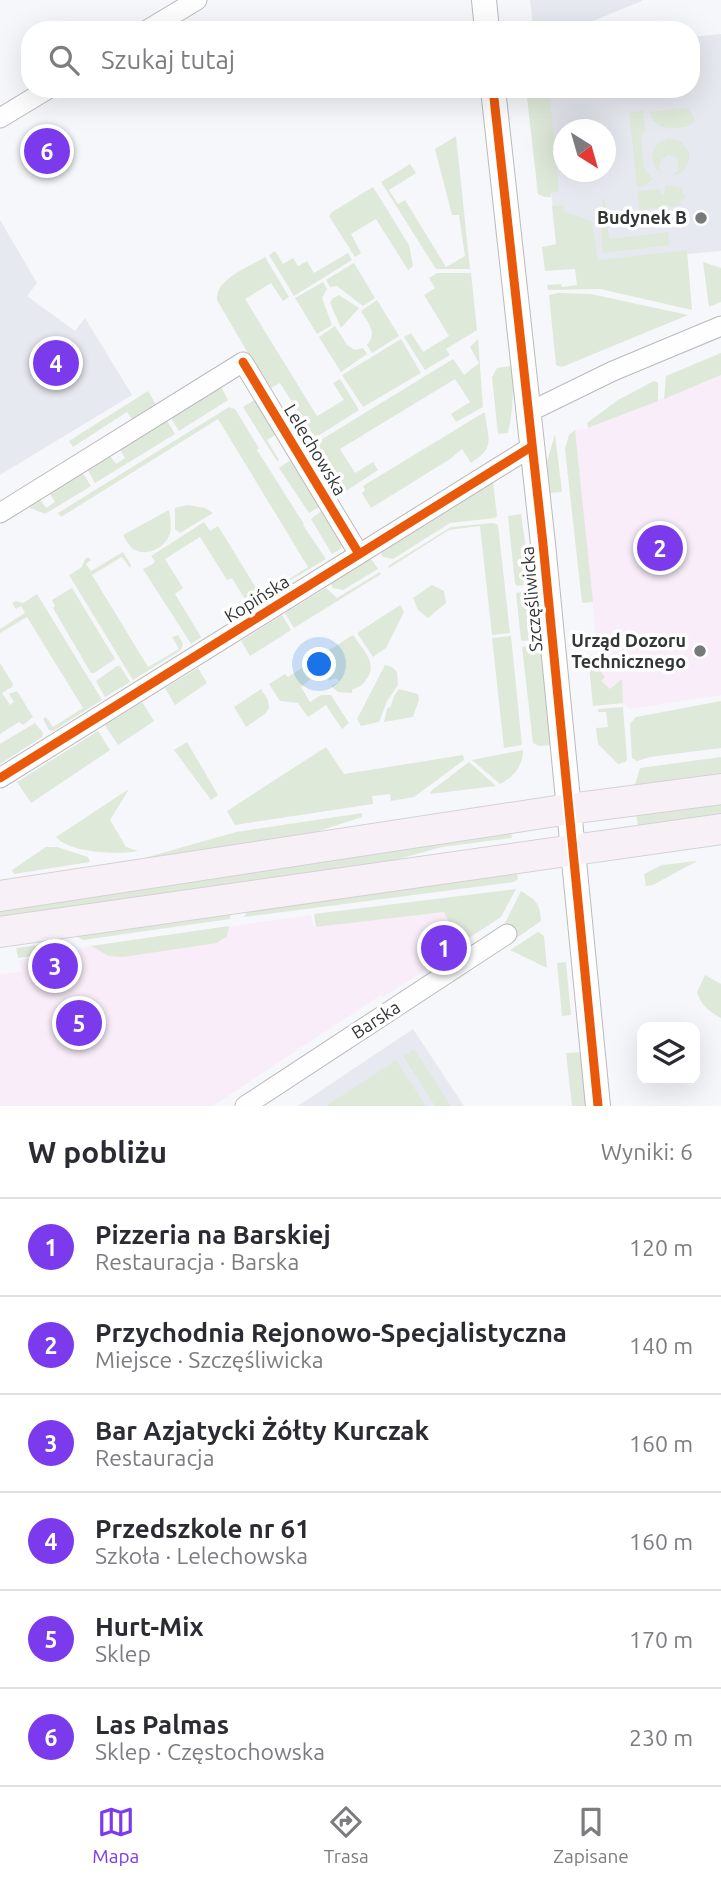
<!DOCTYPE html>
<html lang="pl">
<head>
<meta charset="utf-8">
<style>
  body { margin:0; font-family:Ubuntu,sans-serif; background:#f7f7f7; color:#2b2b33 }
  .controls { position:absolute; right:21px; bottom:21px; display:grid; overflow:hidden; border-radius:14px; box-shadow:0 7px 28px #0002 }
  .controls button { width:63px; height:63px; display:grid; place-items:center; padding:0; border:0; border-bottom:2px solid #e1e1e2; background:#fff; color:#2b2b33; font:35px sans-serif }
  .compass { position:absolute; left:553px; top:119px; width:63px; height:63px; border-radius:50%; background:#fff; box-shadow:0 7px 28px #0002; rotate:143deg }
  .you { position:absolute; left:320px; top:665px; width:24px; height:24px; margin:-18px; border:5px solid #fff; border-radius:50%; background:#1a73e8; box-shadow:0 0 0 10px #1a73e833 }
  .badge { display:grid; place-items:center; width:46px; height:46px; border-radius:50%; background:#7c3aed; color:#fff; font-size:23px; font-weight:700 }
  .pin { position:absolute; translate:-50% -50%; border:4px solid #fff; box-shadow:0 2px 7px #0006 }
  .list { margin:0; padding:0; list-style:none }
  h2 { display:flex; justify-content:space-between; align-items:center; height:91px; margin:0; padding:0 28px; font-size:30px }
  h2 small { font-size:23px; font-weight:400; color:#7c7c81 }
  .list li { display:grid; grid-template-columns:46px 1fr auto; gap:21px; align-items:center; box-sizing:border-box; height:98px; padding:0 28px; border-top:2px solid #e1e1e2 }
  .list b { display:block; font-size:26px; white-space:nowrap }
  .list p { margin:0; font-size:23px; white-space:nowrap; color:#7c7c81 }
  .list em { font-size:23px; font-style:normal; color:#7c7c81 }
  .icon { flex:none; width:38px; height:38px; fill:none; stroke:currentColor; stroke-width:2; stroke-linecap:round; stroke-linejoin:round }
  .map { position:relative; flex:none; width:721px; height:1106px; overflow:hidden }
  .search { position:absolute; background:#fff; box-shadow:0 7px 28px #0002; left:21px; right:21px; top:21px; height:77px; display:flex; align-items:center; gap:18px; box-sizing:border-box; padding:0 24px; border-radius:28px; color:#7c7c81; font-size:26px }
  .sheet { height:679px; background:#fff }
  nav { display:flex; justify-content:space-around; align-items:center; box-sizing:border-box; height:98px; border-top:2px solid #e1e1e2; background:#fff; font-size:19px; color:#7c7c81 }
  nav a { display:grid; justify-items:center; gap:4px }
  nav .on { color:#7c3aed }
  .map>svg:first-child { display:block }
  .commercial { fill:#f8edf8 }
  .built { fill:#e7e9f0; fill-rule:evenodd }
  .green { fill:#dfe9d9 }
  .lines { fill:none; stroke-linecap:round; stroke-linejoin:round }
  .minor-casing { stroke:#bababd; stroke-width:21 }
  .tertiary-casing { stroke:#bababd; stroke-width:26 }
  .primary-casing { stroke:#d3d3d5; stroke-width:32 }
  .minor { stroke:#fefefe; stroke-width:19 }
  .tertiary { stroke:#fefefe; stroke-width:24 }
  .primary { stroke:#f8f0f7; stroke-width:30 }
  .cycleway-casing { stroke:#fff; stroke-width:13 }
  .cycleway { stroke:#e8590c; stroke-width:9 }
  .poi-dot { fill:#78797b; stroke:#fff; stroke-width:2.5 }
  .labels { text-anchor:middle; stroke-width:7; stroke-linejoin:round; paint-order:stroke }
  .poi-label { font-size:18px; font-weight:bold; fill:#343537; stroke:#fff; text-anchor:end }
  .street-label { font-size:18px; fill:#343537; stroke:#fff }
</style>
</head>
<body>
<div class="map">
<svg width="721" height="1106" viewBox="0 0 721 1106">
  <rect width="100%" height="100%" fill="#f6f7fa"/>
  <g class="commercial">
    <path d="M721,375V695L630,709L623,703L603,705L575,430L593,427Z"/>
    <path d="M444,912L460,948L383,997L381,995L361,1008L213,1106H0V974L21,972L20,960L58,954L91,946L311,915L313,927Z"/>
  </g>
  <g class="built">
    <path d="M530,0H642V1L578,27L533,29Z"/>
    <path d="M721,34V251L559,266L540,89H691V37ZM564,130H606V172H564Z"/>
    <path d="M0,220L37,283L27,296L75,331L85,318L132,395L0,475Z"/>
    <path d="M413,1029L464,1106H298Z"/>
  </g>
  <g class="green">
    <path d="M526,89H549L559,191L551,193V197H544L538,194Z"/>
    <path d="M688,108L695,119L690,126C673,129 655,132 650,112Z"/>
    <path d="M643,111L645,131L641,137L644,168L653,179L645,186L637,187L629,113Z"/>
    <path d="M456,136L470,269H436L381,182L410,164L416,173L389,190L398,204L405,200L446,267L465,256L459,215H452L435,149Z"/>
    <path d="M668,138L681,141L689,152C690,165 685,173 672,176L679,170L677,158L669,155L661,160L659,169L662,173C651,166 650,156 656,145Z"/>
    <path d="M665,185L681,188L686,199L680,200L681,205L640,210L637,191L660,189L661,195H664Z"/>
    <path d="M373,187L409,245L413,266L408,270L376,219L351,234L361,253L355,257L329,216L332,212Z"/>
    <path d="M605,199L609,239L668,232L669,245L603,253L600,223L605,222L602,200Z"/>
    <path d="M563,205L564,212L592,221L598,260L687,250L692,310L600,289L548,290L547,285L561,284L562,287L577,285L575,269L545,271L542,247L556,244L552,206Z"/>
    <path d="M275,251L283,264L293,258L298,266L307,261L314,273L348,253L352,260L294,296L269,255Z"/>
    <path d="M265,257L289,297L283,301L271,283L245,299L317,416L344,400L333,383L340,379L359,410L315,438L280,383L269,389L217,300C215,279 249,267 265,257Z"/>
    <path d="M703,262L721,268V302L709,307Z"/>
    <path d="M354,263L375,298L363,306L337,286L330,287L326,280Z"/>
    <path d="M437,273H471L477,330L446,349L450,355L425,370L404,337L411,333L423,352L449,336L424,295L435,288L429,278Z"/>
    <path d="M323,282L327,289L322,298L332,325L317,334L295,298Z"/>
    <path d="M558,293L591,294L688,315L562,367L556,365L549,295Z"/>
    <path d="M339,295L359,308L341,328L330,303L333,298Z"/>
    <path d="M377,300L399,336L372,353L367,345C378,333 368,323 361,311Z"/>
    <path d="M335,326L347,345L355,350L363,348L367,354L341,372L319,337Z"/>
    <path d="M401,339L421,373L363,407L342,375Z"/>
    <path d="M478,339L483,407L456,422L451,414L470,402L455,379L340,449L355,473L373,462L378,470L335,498L306,449L453,359L464,375L479,363L470,347Z"/>
    <path d="M721,353V375L664,399L666,376Z"/>
    <path d="M512,366C514,390 513,410 508,433L498,434L492,377L497,368Z"/>
    <path d="M654,381L658,383V401L588,428L587,423L618,400Z"/>
    <path d="M220,385L228,400L179,431L170,417Z"/>
    <path d="M148,391L157,406L133,421L127,412L73,447L69,441Z"/>
    <path d="M256,399L277,434L267,440L279,460L277,461L243,407Z"/>
    <path d="M229,407L235,409L259,448L257,450L304,524L303,525L326,559L281,586H278L308,567L218,419L61,517L58,513Z"/>
    <path d="M483,413H485C488,440 496,447 471,463L462,449L450,459L371,508L362,493L365,490L363,486Z"/>
    <path d="M166,419L175,434L95,483L87,469L109,455L116,464L125,458L119,448Z"/>
    <path d="M575,430L593,602L582,603L565,449L569,435Z"/>
    <path d="M555,434L562,492L550,493L547,462Z"/>
    <path d="M292,459L321,506L309,513L279,468Z"/>
    <path d="M82,472L91,486L45,514L26,506L39,498L46,508L55,502L49,492Z"/>
    <path d="M493,482L497,516L495,518L450,523L393,559L383,557L381,555L382,552Z"/>
    <path d="M187,505L205,508L213,513L180,533L175,529V508Z"/>
    <path d="M169,510C170,517 172,525 170,533C167,547 146,558 133,549C129,546 126,540 123,535Z"/>
    <path d="M323,510L342,542L341,549L332,554L311,519Z"/>
    <path d="M521,514L528,562L526,566H522L524,585L518,586L515,584L508,516Z"/>
    <path d="M204,522L210,531L218,526L261,596L248,604L232,578L227,580L200,537L165,559L183,588L175,594L201,637L191,644L143,569L153,564L155,561L151,556Z"/>
    <path d="M493,523L498,525L510,633L492,635L480,526L449,530L389,568L388,566L451,527Z"/>
    <path d="M123,552L131,565L130,568L122,557L92,575L148,667L179,649L172,637L178,635L183,644L181,650L133,680L69,575L82,567L85,559L88,557L91,560L86,564L91,571Z"/>
    <path d="M369,559L372,560L378,569L343,590L333,588L330,583Z"/>
    <path d="M380,572L381,574L294,628L285,613L326,588L337,598Z"/>
    <path d="M432,585L444,591L446,603L428,618L418,610L413,598Z"/>
    <path d="M72,588L115,659L94,673H91L53,608L55,606L52,600Z"/>
    <path d="M536,589L541,639L523,641L521,640L516,593Z"/>
    <path d="M37,594L102,700L53,731L49,730L43,719L46,717L53,727L83,708L27,617L0,633V629L25,613L21,606L16,609L12,603L16,601L23,603Z"/>
    <path d="M400,605L404,612L386,648L373,657L357,633Z"/>
    <path d="M282,615L291,630L250,656L241,641Z"/>
    <path d="M353,635C362,649 376,661 369,675C364,683 363,687 352,689V693L338,692L331,686L339,682L336,678L329,681L315,659Z"/>
    <path d="M511,636L522,745L504,748L492,638Z"/>
    <path d="M542,643L552,745L539,746L533,743L522,647Z"/>
    <path d="M606,655L600,664L604,668L601,672L605,677L601,681L610,689L622,679L623,703L593,706L588,656Z"/>
    <path d="M311,662L317,673L301,687L310,702L321,695H331L349,723L342,729L326,705L308,717L298,703L280,701L269,684L285,674L288,677Z"/>
    <path d="M0,663L13,684L12,687L2,693L10,705L14,702L9,694L17,691L33,717L23,725L19,722L0,734Z"/>
    <path d="M385,665L392,667L397,672L398,685L387,701L379,722L361,726L357,719Z"/>
    <path d="M117,666H120L130,682L105,697L96,681Z"/>
    <path d="M198,668L207,683L175,705L165,688Z"/>
    <path d="M261,689L268,700L269,708L265,714L246,727L234,707Z"/>
    <path d="M399,689L418,694L419,700L413,717L384,722L387,709L391,706L394,696Z"/>
    <path d="M721,701V748L650,757L637,761L632,758L630,724L636,717Z"/>
    <path d="M142,702L154,721L118,745L105,725Z"/>
    <path d="M623,707L627,760L625,762L618,764L598,744L596,728L608,727L606,712H598V709Z"/>
    <path d="M35,723L43,733L42,737L0,764V744Z"/>
    <path d="M98,731L110,750L31,803L17,782Z"/>
    <path d="M187,742L218,795L211,800L174,750Z"/>
    <path d="M326,747L344,774L463,755L464,760L414,797L391,801L390,794L372,796L373,804L235,825L227,811Z"/>
    <path d="M523,750C523,766 514,777 500,784L472,760Z"/>
    <path d="M721,757V774L635,785L640,768Z"/>
    <path d="M469,762L496,786L430,794L431,791Z"/>
    <path d="M129,789L110,820L126,847L138,851C119,855 69,853 56,837Z"/>
    <path d="M721,801V816L638,827L636,813Z"/>
    <path d="M362,813V817L313,833L134,861L236,832Z"/>
    <path d="M511,831L512,838L442,847L384,863L0,920V907Z"/>
    <path d="M46,847H57L88,857L90,862L14,874L12,870Z"/>
    <path d="M697,861L653,885L646,886L644,874L662,865Z"/>
    <path d="M517,874L518,879L514,882L244,917L247,912L339,896Z"/>
    <path d="M516,889L501,917L469,938L470,942L460,948L444,912L316,927L314,914Z"/>
    <path d="M521,891C536,900 540,903 541,921L515,939L505,923Z"/>
    <path d="M231,913L230,919L83,940L75,935Z"/>
    <path d="M229,926L227,936L217,943L123,957L109,956L91,946Z"/>
    <path d="M538,932L544,936L547,968L510,950Z"/>
    <path d="M51,943L61,945L71,951L18,958L16,948Z"/>
    <path d="M566,962L571,1015L562,1016L557,963Z"/>
    <path d="M705,975L721,984V1018C709,1011 701,1006 697,992Z"/>
    <path d="M414,1049L451,1106H435L403,1056Z"/>
    <path d="M582,1052L587,1106H572L566,1053Z"/>
    <path d="M396,1060L426,1106H326Z"/>
  </g>
  <g class="lines">
    <defs>
      <g id="minor">
        <path d="M147,30L197,0"/>
        <path d="M0,118L48,89"/>
        <path d="M527,413L613,371L721,326"/>
        <path d="M0,513L243,362L359,554"/>
        <path d="M0,778L531,447"/>
        <path d="M245,1106L507,934"/>
      </g>
      <g id="tertiary">
        <path d="M484,0L487,30"/>
        <path d="M493,89L543,544L598,1106"/>
      </g>
      <g id="primary">
        <path d="M0,896L569,809L721,789"/>
        <path d="M0,932L721,829"/>
      </g>
    </defs>
    <use href="#minor" class="minor-casing"/>
    <use href="#tertiary" class="tertiary-casing"/>
    <use href="#primary" class="primary-casing"/>
    <use href="#minor" class="minor"/>
    <use href="#tertiary" class="tertiary"/>
    <use href="#primary" class="primary"/>
    <defs>
      <g id="cycleway">
        <path d="M493,89L543,544L598,1106"/>
        <path d="M243,362L359,554"/>
        <path d="M0,778L531,447"/>
      </g>
    </defs>
    <use href="#cycleway" class="cycleway-casing"/>
    <use href="#cycleway" class="cycleway"/>
  </g>
  <g class="poi-dot">
    <circle cx="701" cy="218" r="7"/>
    <circle cx="700" cy="651" r="7"/>
  </g>
  <g class="labels">
    <g class="poi-label">
      <text x="687" y="224">Budynek B</text>
      <text x="686" y="647">Urząd Dozoru<tspan x="686" dy="21">Technicznego</tspan></text>
    </g>
    <g class="street-label">
      <text transform="translate(315 450) rotate(59)" y="6">Lelechowska</text>
      <text transform="translate(257 599) rotate(-32)" y="6">Kopińska</text>
      <text transform="translate(532 599) rotate(-95)" y="6">Szczęśliwicka</text>
      <text transform="translate(376 1020) rotate(-33)" y="6">Barska</text>
    </g>
  </g>
</svg>
<div class="controls">
<button><svg class="icon" aria-label="layers" viewBox="0 0 24 24"><path d="M12 4l9 5-9 5-9-5zM3 14l9 5 9-5"/></svg></button>
</div>
<svg class="compass" viewBox="-18 -18 36 36"><path d="M0-13l5 13h-10z" fill="#e53935"/><path d="M0 13l5-13h-10z" fill="#7c7c81"/></svg>
<div class="you"></div>
<div class="pin badge" style="left:444px;top:948px">1</div>
<div class="pin badge" style="left:660px;top:548px">2</div>
<div class="pin badge" style="left:55px;top:966px">3</div>
<div class="pin badge" style="left:56px;top:363px">4</div>
<div class="pin badge" style="left:79px;top:1023px">5</div>
<div class="pin badge" style="left:47px;top:151px">6</div>
<div class="search"><svg class="icon" aria-label="search" viewBox="0 0 24 24"><circle cx="10" cy="10" r="6"/><path d="M15 15l6 6"/></svg>Szukaj tutaj</div>
</div>
<section class="sheet">
<h2>W pobliżu<small>Wyniki: 6</small></h2>
<ul class="list">
<li><span class="badge">1</span><div><b>Pizzeria na Barskiej</b><p>Restauracja · Barska</p></div><em>120 m</em></li>
<li><span class="badge">2</span><div><b>Przychodnia Rejonowo-Specjalistyczna</b><p>Miejsce · Szczęśliwicka</p></div><em>140 m</em></li>
<li><span class="badge">3</span><div><b>Bar Azjatycki Żółty Kurczak</b><p>Restauracja</p></div><em>160 m</em></li>
<li><span class="badge">4</span><div><b>Przedszkole nr 61</b><p>Szkoła · Lelechowska</p></div><em>160 m</em></li>
<li><span class="badge">5</span><div><b>Hurt-Mix</b><p>Sklep</p></div><em>170 m</em></li>
<li><span class="badge">6</span><div><b>Las Palmas</b><p>Sklep · Częstochowska</p></div><em>230 m</em></li>
</ul>
</section>
<nav>
<a class="on"><svg class="icon" aria-label="map" viewBox="0 0 24 24"><path d="M3 6l6-2 6 2 6-2v14l-6 2-6-2-6 2zM9 4v14M15 6v14"/></svg>Mapa</a>
<a><svg class="icon" aria-label="directions" viewBox="0 0 24 24"><path d="M12 3l9 9-9 9-9-9zM9 14v-3h6M13 9l2 2-2 2"/></svg>Trasa</a>
<a><svg class="icon" aria-label="saved" viewBox="0 0 24 24"><path d="M7 4h10v16l-5-4-5 4z"/></svg>Zapisane</a>
</nav>
</body>
</html>
